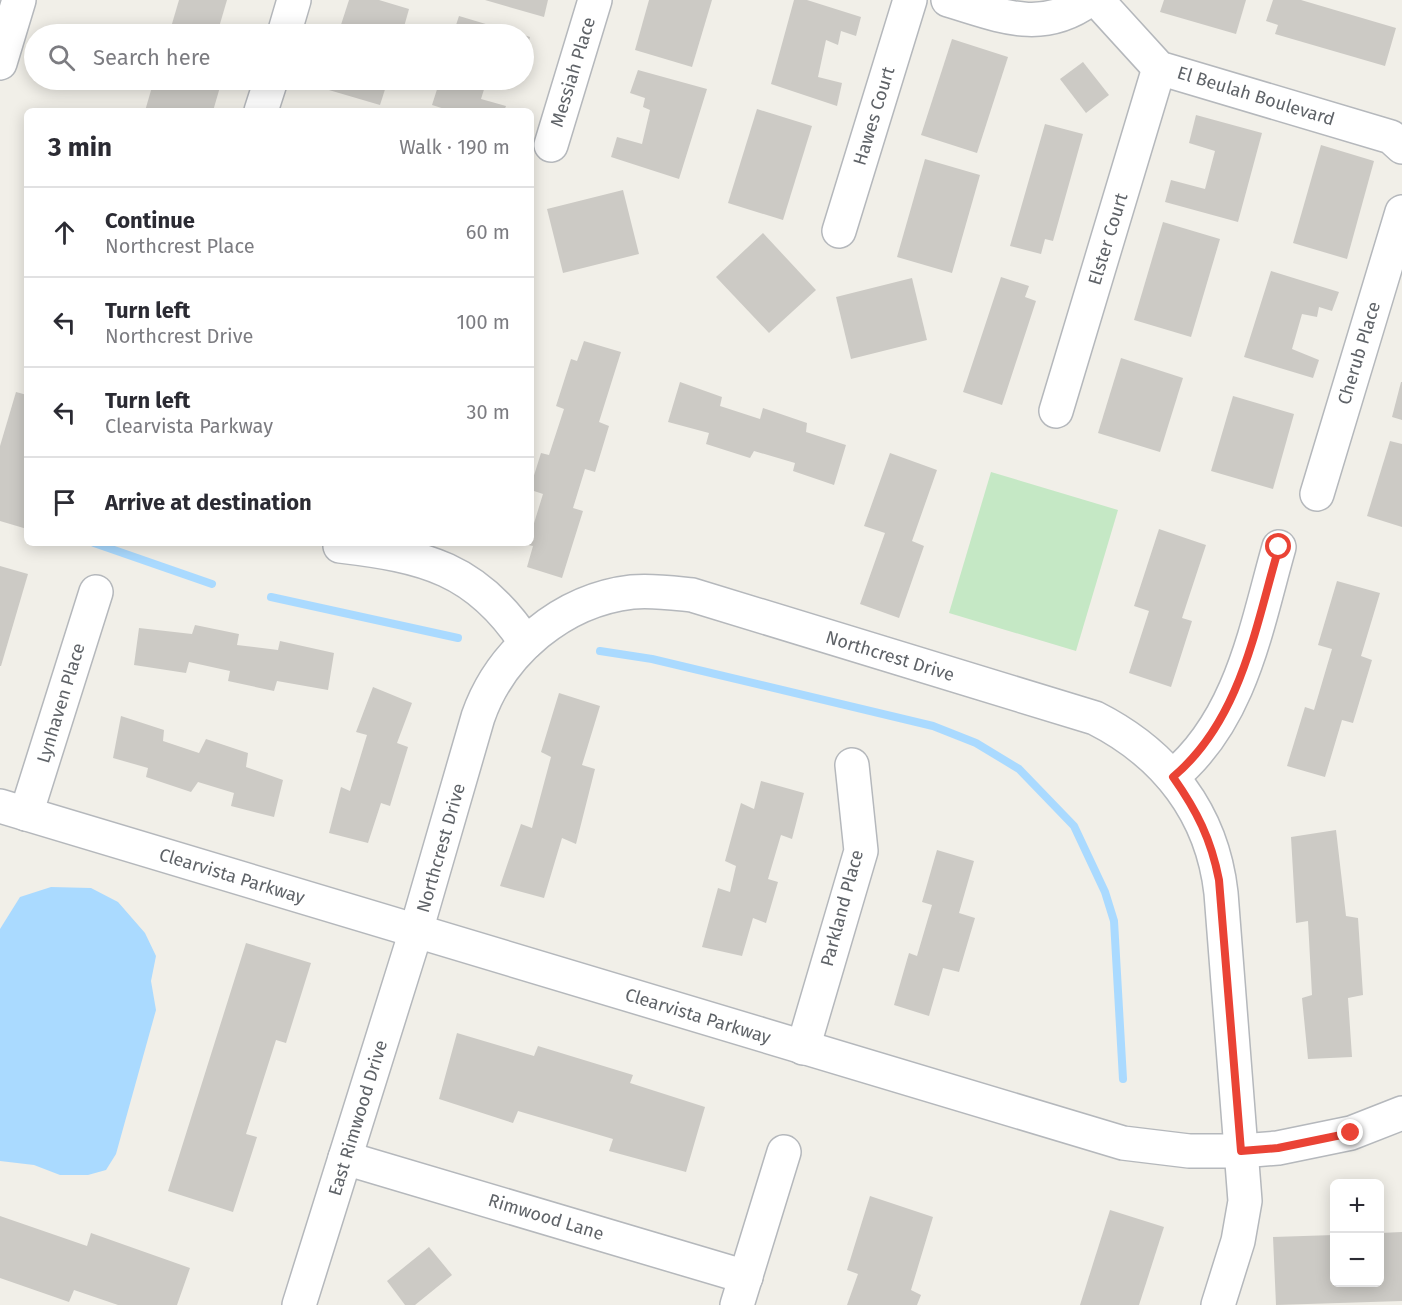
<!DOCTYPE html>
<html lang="en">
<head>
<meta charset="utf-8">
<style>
  body { margin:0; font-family:"Fira Sans",sans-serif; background:#f7f7f7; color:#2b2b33 }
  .controls { position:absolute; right:18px; bottom:18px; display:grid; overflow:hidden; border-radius:9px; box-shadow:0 3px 15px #0003 }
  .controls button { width:54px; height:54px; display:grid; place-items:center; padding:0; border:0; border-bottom:2px solid #e1e1e2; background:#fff; color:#2b2b33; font:30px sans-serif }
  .stop { position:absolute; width:18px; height:18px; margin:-14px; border:4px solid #ea4335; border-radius:50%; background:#fff }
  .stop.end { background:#ea4335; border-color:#fff; box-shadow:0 2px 6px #0008 }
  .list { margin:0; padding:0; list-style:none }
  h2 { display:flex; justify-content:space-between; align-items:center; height:78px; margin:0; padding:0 24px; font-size:26px }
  h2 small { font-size:20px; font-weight:400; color:#7c7c81 }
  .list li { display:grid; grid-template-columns:39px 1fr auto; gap:18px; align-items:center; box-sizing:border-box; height:90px; padding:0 24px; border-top:2px solid #e1e1e2 }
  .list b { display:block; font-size:22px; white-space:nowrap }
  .list p { margin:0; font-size:20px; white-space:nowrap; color:#7c7c81 }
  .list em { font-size:20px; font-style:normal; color:#7c7c81 }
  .icon { flex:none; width:33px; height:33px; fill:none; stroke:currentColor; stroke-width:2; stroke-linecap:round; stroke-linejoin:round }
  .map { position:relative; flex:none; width:1402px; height:1305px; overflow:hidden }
  .search { position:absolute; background:#fff; box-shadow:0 3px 15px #0003; left:24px; top:24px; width:510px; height:66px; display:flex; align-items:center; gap:15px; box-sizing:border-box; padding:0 21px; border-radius:33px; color:#7c7c81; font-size:22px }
  .panel { position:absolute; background:#fff; box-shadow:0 3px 15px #0003; left:24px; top:108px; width:510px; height:438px; border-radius:9px }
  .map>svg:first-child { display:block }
  .green { fill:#c5e8c5 }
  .water { fill:#aadaff }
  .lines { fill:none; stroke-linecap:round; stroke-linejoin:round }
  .stream { stroke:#aadaff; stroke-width:8 }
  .building { fill:#cccac5 }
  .minor-casing { stroke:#b5b8bc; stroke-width:36 }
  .minor { stroke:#fff; stroke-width:33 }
  .route { stroke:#ea4335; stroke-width:8 }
  .labels { text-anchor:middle; stroke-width:4.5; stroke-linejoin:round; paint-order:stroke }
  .street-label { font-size:18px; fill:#5f6368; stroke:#fff }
</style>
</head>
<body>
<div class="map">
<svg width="1402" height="1305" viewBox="0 0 1402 1305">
  <rect width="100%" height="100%" fill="#f1efe8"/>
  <path class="green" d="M991,472L1118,510L1076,651L949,613Z"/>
  <path class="water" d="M51,887L91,888L118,902L145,933L156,956L151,981L156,1010L116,1154L106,1170L88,1175H60L34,1165L0,1161V929L20,897Z"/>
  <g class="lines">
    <g class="stream">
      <path d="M94,543L212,584"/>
      <path d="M271,597L458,638"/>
      <path d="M600,651L652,659L933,726L976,743L1019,769L1074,826L1105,892L1114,921L1123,1079"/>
    </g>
  </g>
  <g class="building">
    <path d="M179,0H227L217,34H169Z"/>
    <path d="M349,0H379L409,9L402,34H338Z"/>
    <path d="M485,0H548L544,17Z"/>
    <path d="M649,0H712L692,67L635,50Z"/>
    <path d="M794,0H807L861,17L856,36L841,31L838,45L826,40L818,77L842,83L837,106L771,84Z"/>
    <path d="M1164,0H1246L1236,34L1160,12Z"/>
    <path d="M1273,0H1301L1396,28L1385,66L1275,34L1278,25L1266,21Z"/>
    <path d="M459,16L519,34H453Z"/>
    <path d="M524,35L530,37L524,59Z"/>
    <path d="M952,39L1008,57L977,153L921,135Z"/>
    <path d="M1083,62L1109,95L1086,113L1060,79Z"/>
    <path d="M638,70L707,89L679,179L611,157L617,137L642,144L650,110L643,107L645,98L630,93Z"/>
    <path d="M154,80H196L220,87L213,111H145Z"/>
    <path d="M325,80H388L380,105L322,88Z"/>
    <path d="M440,80H487L481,99L506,106L504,111H451L432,105Z"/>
    <path d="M757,109L812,126L783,220L728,203Z"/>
    <path d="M1196,115L1262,133L1238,222L1165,202L1171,180L1205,189L1215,151L1189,143Z"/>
    <path d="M1045,124L1083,134L1053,241L1045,239L1041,254L1010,246Z"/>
    <path d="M1321,145L1374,161L1347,259L1293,243Z"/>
    <path d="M925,159L980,175L952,273L897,257Z"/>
    <path d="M623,190L639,254L563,273L547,209Z"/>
    <path d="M1163,222L1220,239L1191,337L1134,320Z"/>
    <path d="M763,233L816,290L769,333L716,277Z"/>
    <path d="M1271,271L1339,292L1332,311L1319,307L1317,317L1302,314L1292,349L1319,360L1313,378L1244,357Z"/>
    <path d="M1001,277L1029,286L1025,297L1036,301L1002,405L963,392Z"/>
    <path d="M912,278L927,340L851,359L836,297Z"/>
    <path d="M584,341L621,352L599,422L609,426L595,472L585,469L573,508L583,511L562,578L527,567L533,546L524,544L531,543V533L543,494L531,490V485L541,453L549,455L564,409L556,406L571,359L577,361Z"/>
    <path d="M1121,358L1183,378L1160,452L1098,433Z"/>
    <path d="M680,382L722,397L720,406L760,419L763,408L807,423L806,432L846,445L834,485L793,471L795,463L754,451L750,458L706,444L709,433L668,422Z"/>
    <path d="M1401,382H1402V420L1392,417Z"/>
    <path d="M16,392L27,395V529L0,521V446Z"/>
    <path d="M1233,396L1294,414L1273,489L1211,471Z"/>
    <path d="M1390,441L1402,444V527L1367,516Z"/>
    <path d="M890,453L937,470L912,541L924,546L899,618L860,604L885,533L864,526Z"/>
    <path d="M1159,529L1206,545L1182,618L1192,621L1171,687L1129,673L1149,611L1134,606Z"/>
    <path d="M0,566L28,574L1,666H0Z"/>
    <path d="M1337,581L1380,593L1361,656L1372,660L1353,723L1342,720L1325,777L1287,766L1305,707L1314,710L1332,649L1318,645Z"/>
    <path d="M195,625L239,634L237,645L278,650L280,641L334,653L328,690L277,681L274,691L228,681L230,671L189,662L186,673L134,665L139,628L192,634Z"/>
    <path d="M373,687L412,703L397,743L408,747L390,806L381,803L368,843L329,833L341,787L350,791L367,735L356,732Z"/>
    <path d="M559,693L600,706L582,765L595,769L576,844L562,838L544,898L500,886L521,824L532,828L551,757L541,752Z"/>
    <path d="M121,716L164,730L163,741L199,753L206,739L248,753L246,767L283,780L274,817L231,806L234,793L198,782L191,792L146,777L148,768L113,758Z"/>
    <path d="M761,781L804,793L792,839L781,835L768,879L778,882L766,923L753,918L742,956L702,947L718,888L730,892L736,866L725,861L741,803L754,809Z"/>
    <path d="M1336,830L1346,916L1358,918L1363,995L1348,998L1352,1057L1308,1059L1302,998L1312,995L1308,921L1296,923L1291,837Z"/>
    <path d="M937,850L974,861L959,913L975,918L959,972L943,968L929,1016L894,1005L909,953L917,956L932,905L922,902Z"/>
    <path d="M246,943L311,963L286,1043L276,1040L246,1134L257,1137L233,1212L168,1191Z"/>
    <path d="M457,1033L534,1056L538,1046L633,1075L630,1083L705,1107L686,1172L609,1151L613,1139L518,1111L513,1123L439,1099Z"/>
    <path d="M870,1196L933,1217L911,1290L921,1295L917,1305H847L858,1274L847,1270Z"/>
    <path d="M1110,1210L1164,1227L1139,1305H1080Z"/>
    <path d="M0,1216L87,1246L91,1233L190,1268L177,1305H118L74,1290L69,1302L0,1278Z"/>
    <path d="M1402,1232V1301L1276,1305L1273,1237L1334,1235V1282H1380V1233Z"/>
    <path d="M429,1247L452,1275L415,1305H405L387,1281Z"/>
  </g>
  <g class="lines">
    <defs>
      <g id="minor">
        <path d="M948,0C999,15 1041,35 1089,0"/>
        <path d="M1097,0L1159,68L1391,137L1402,147"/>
        <path d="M284,34L294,0"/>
        <path d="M0,63L19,0"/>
        <path d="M261,111L271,80"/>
        <path d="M551,145L595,0"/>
        <path d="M839,231L910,0"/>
        <path d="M1056,411L1159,68"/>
        <path d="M1317,494L1402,212"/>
        <path d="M340,546C424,556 477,568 526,643"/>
        <path d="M1172,777C1241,720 1256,628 1279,547"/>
        <path d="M0,806L1123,1143L1189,1151H1241L1278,1148L1351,1133L1402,1113"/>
        <path d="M26,814L96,592"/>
        <path d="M803,1048L861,851L852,765"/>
        <path d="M345,1158L746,1277"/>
        <path d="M299,1305L416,931L478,717C501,651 563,600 632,592C652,590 673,593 692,595L1095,718C1166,754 1212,813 1221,893L1245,1201L1238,1241L1218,1305"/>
        <path d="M737,1305L784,1152"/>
      </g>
    </defs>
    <use href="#minor" class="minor-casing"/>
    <use href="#minor" class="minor"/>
  </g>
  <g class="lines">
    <path class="route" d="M1279,547C1255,628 1241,720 1173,777C1197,811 1211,839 1219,880L1241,1151L1278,1148L1351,1133"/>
  </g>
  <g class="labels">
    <g class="street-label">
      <text transform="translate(573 72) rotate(-73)" y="6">Messiah Place</text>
      <text transform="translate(1256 96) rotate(17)" y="6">El Beulah Boulevard</text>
      <text transform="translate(874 116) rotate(-73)" y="6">Hawes Court</text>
      <text transform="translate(1108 239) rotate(-73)" y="6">Elster Court</text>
      <text transform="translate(1359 353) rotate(-73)" y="6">Cherub Place</text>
      <text transform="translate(890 656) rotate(17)" y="6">Northcrest Drive</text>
      <text transform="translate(61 703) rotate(-73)" y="6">Lynhaven Place</text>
      <text transform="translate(441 848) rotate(-74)" y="6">Northcrest Drive</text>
      <text transform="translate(232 876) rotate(17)" y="6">Clearvista Parkway</text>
      <text transform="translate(842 908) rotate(-75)" y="6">Parkland Place</text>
      <text transform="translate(698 1016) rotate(17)" y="6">Clearvista Parkway</text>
      <text transform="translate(358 1118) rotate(-73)" y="6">East Rimwood Drive</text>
      <text transform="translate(546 1217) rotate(17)" y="6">Rimwood Lane</text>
    </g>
  </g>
</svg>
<div class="controls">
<button>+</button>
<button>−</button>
</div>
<div class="stop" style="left:1279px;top:547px"></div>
<div class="stop end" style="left:1351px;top:1133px"></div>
<div class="search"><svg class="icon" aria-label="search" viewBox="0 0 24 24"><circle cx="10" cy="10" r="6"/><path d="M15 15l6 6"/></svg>Search here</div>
<section class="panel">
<h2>3 min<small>Walk · 190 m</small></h2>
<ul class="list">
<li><svg class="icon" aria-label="ahead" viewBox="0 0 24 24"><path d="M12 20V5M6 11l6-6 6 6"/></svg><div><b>Continue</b><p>Northcrest Place</p></div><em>60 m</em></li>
<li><svg class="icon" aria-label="left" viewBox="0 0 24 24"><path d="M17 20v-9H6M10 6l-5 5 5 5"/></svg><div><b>Turn left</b><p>Northcrest Drive</p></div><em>100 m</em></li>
<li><svg class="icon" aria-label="left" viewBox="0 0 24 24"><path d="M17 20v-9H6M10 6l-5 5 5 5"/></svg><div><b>Turn left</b><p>Clearvista Parkway</p></div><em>30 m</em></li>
<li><svg class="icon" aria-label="arrive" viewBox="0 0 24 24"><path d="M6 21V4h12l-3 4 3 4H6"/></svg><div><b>Arrive at destination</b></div></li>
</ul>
</section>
</div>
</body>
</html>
